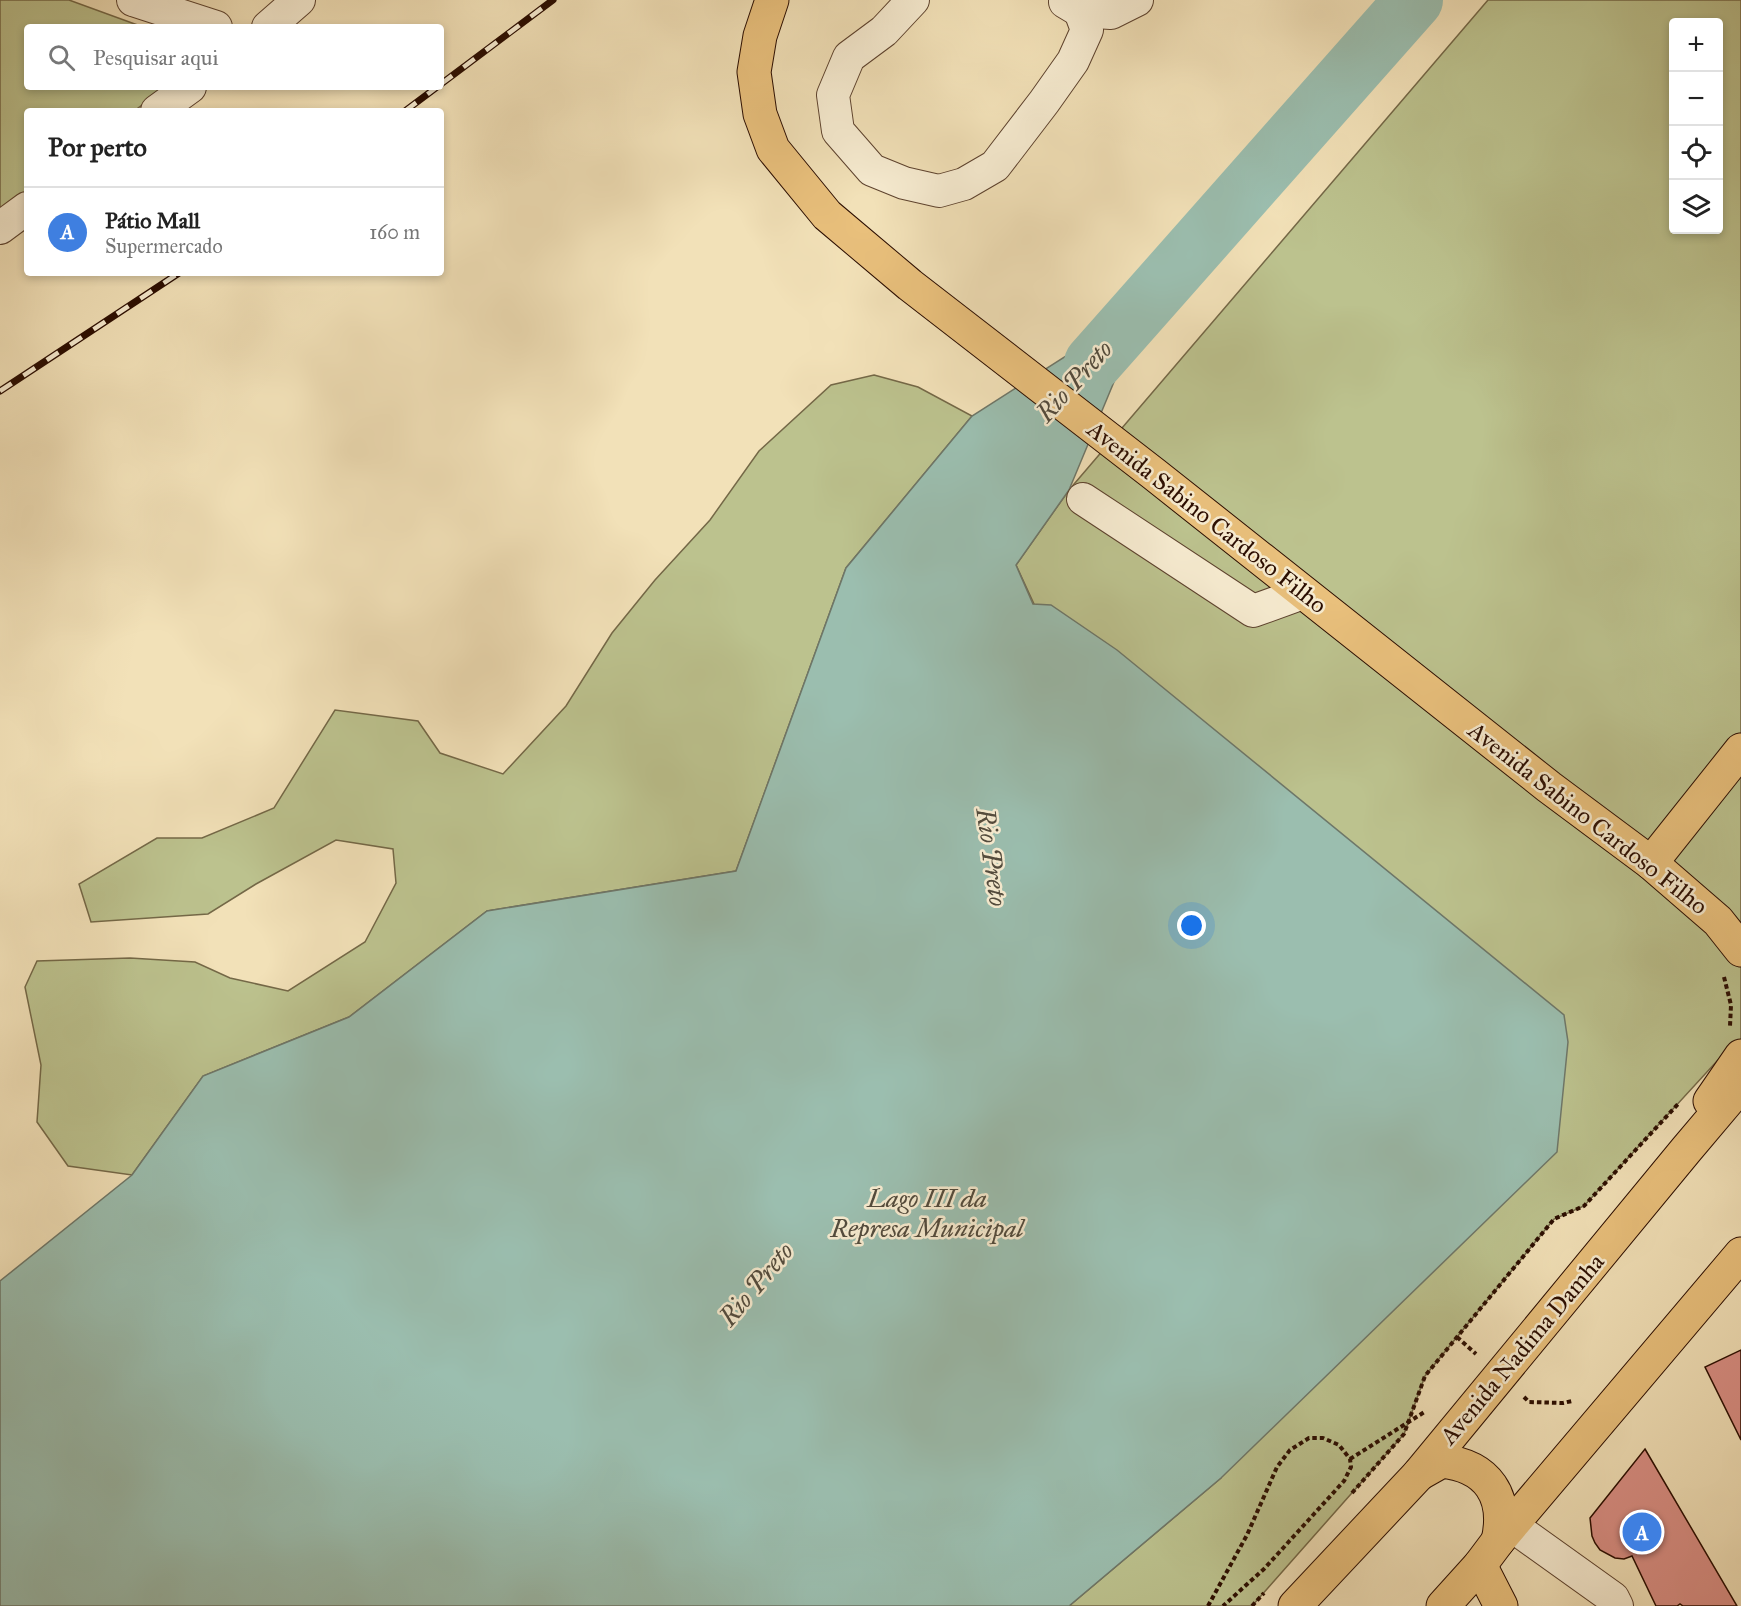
<!DOCTYPE html>
<html lang="pt">
<head>
<meta charset="utf-8">
<style>
  body { margin:0; font-family:"IM FELL Great Primer",serif; background:#f6f6f6; color:#222 }
  .controls { position:absolute; right:18px; top:18px; display:grid; overflow:hidden; border-radius:6px; box-shadow:0 3px 9px #0003 }
  .controls button { width:54px; height:54px; display:grid; place-items:center; padding:0; border:0; border-bottom:2px solid #e0e0e0; background:#fff; color:#222; font:30px sans-serif }
  .you { position:absolute; left:1192px; top:926px; width:21px; height:21px; margin:-15px; border:4px solid #fff; border-radius:50%; background:#1a73e8; box-shadow:0 0 0 9px #1a73e833 }
  .badge { display:grid; place-items:center; width:39px; height:39px; border-radius:50%; background:#db2777; color:#fff; font-size:20px; font-weight:700 }
  .pin { position:absolute; translate:-50% -50%; border:3px solid #fff; box-shadow:0 2px 6px #0006 }
  .list { margin:0; padding:0; list-style:none }
  h2 { display:flex; justify-content:space-between; align-items:center; height:78px; margin:0; padding:0 24px; font-size:26px }
  h2 small { font-size:20px; font-weight:400; color:#767676 }
  .list li { display:grid; grid-template-columns:39px 1fr auto; gap:18px; align-items:center; box-sizing:border-box; height:90px; padding:0 24px; border-top:2px solid #e0e0e0 }
  .list b { display:block; font-size:22px; white-space:nowrap }
  .list p { margin:0; font-size:20px; white-space:nowrap; color:#767676 }
  .list em { font-size:20px; font-style:normal; color:#767676 }
  .icon { flex:none; width:33px; height:33px; fill:none; stroke:currentColor; stroke-width:2; stroke-linecap:round; stroke-linejoin:round }
  .map { position:relative; flex:none; width:1741px; height:1606px; overflow:hidden }
  .search { position:absolute; background:#fff; box-shadow:0 3px 9px #0003; left:24px; top:24px; width:420px; height:66px; display:flex; align-items:center; gap:15px; box-sizing:border-box; padding:0 21px; border-radius:6px; color:#767676; font-size:22px }
  .panel { position:absolute; background:#fff; box-shadow:0 3px 9px #0003; left:24px; top:108px; width:420px; height:168px; border-radius:6px }
  .map>svg:first-child { display:block }
  .green { fill:#bcc28e; stroke:#746847; stroke-width:1.5; fill-rule:evenodd }
  .water { fill:#9bbeaf; stroke:#6e7769; stroke-width:1.5 }
  .lines { fill:none; stroke-linecap:round; stroke-linejoin:round }
  .river { stroke:#9bbeaf; stroke-width:58 }
  .building { fill:#d98e84; stroke:#2b0d00; stroke-width:1.5 }
  .minor-casing { stroke:#5d422e; stroke-width:34 }
  .major-casing { stroke:#2b0d00; stroke-width:35 }
  .path { stroke:#2b0d00; stroke-width:4; stroke-dasharray:4.5 3; stroke-linecap:butt }
  .minor { stroke:#f7ecd1; stroke-width:32 }
  .major { stroke:#e9c07c; stroke-width:33 }
  .rail-casing { stroke:#2b0d00; stroke-width:7 }
  .rail { stroke:#f7ecd1; stroke-width:4.5; stroke-dasharray:14; stroke-linecap:butt }
  .labels { text-anchor:middle; stroke-width:5; stroke-linejoin:round; paint-order:stroke }
  .street-label { font-size:24px; fill:#2b0d00; stroke:#f7ecd1 }
  .water-label { font-size:26px; font-style:italic; fill:#524b3d; stroke:#f7ecd1 }
</style>
</head>
<body>
<div class="map">
<svg width="1741" height="1606" viewBox="0 0 1741 1606">
  <rect width="100%" height="100%" fill="#f2e1b8"/>
  <filter id="stains"><feTurbulence type="fractalNoise" baseFrequency=".00333" numOctaves="4"/><feColorMatrix values="0 0 0 0 .2 0 0 0 0 .09 0 0 0 0 .02 0 0 0 .5 -.17"/></filter>
  <radialGradient id="worn" r=".72"><stop offset=".6" stop-color="#630" stop-opacity="0"/><stop offset="1" stop-color="#630" stop-opacity=".3"/></radialGradient>
  <g class="green">
    <path d="M0,0H69L143,27H27V87H166L134,111H27V191L0,211Z"/>
    <path d="M1488,0H1741V1052L1728,1049L1584,1206L1554,1219L1425,1376L1404,1434L1252,1606H1069L1221,1478L1034,604L1016,565L1069,490ZM1674,22H1718V230H1674Z"/>
    <path d="M874,375L918,387L972,416L846,568L736,871L487,911L349,1017L203,1076L132,1175L68,1166L37,1122L41,1065L25,987L37,961L130,958L195,962L230,978L288,991L365,942L396,883L393,849L336,840L256,884L208,914L91,922L79,884L157,838H202L274,808L335,710L418,721L440,753L503,774L566,706L612,633L655,580L710,520L759,451L831,385Z"/>
  </g>
  <path class="water" d="M1146,305L1069,490L1016,565L1033,604L1051,605L1117,650L1564,1015L1568,1042L1557,1152L1221,1478L1069,1606H0V1281L132,1175L203,1076L349,1017L487,911L736,871L846,568L972,416Z"/>
  <g class="lines">
    <path class="river" d="M1093,363L1414,0"/>
  </g>
  <g class="building">
    <path d="M1741,1350V1440L1705,1367Z"/>
    <path d="M1645,1449L1737,1606H1683L1680,1604L1677,1606H1656L1632,1556L1624,1559L1615,1558L1600,1550L1595,1543L1592,1536L1590,1518Z"/>
  </g>
  <g class="lines">
    <defs>
      <g id="minor">
        <path d="M133,0L216,27"/>
        <path d="M913,0L884,31L849,57L833,95L838,131L872,170L904,183L939,191L964,184L995,166L1044,102L1073,61L1087,30L1080,11"/>
        <path d="M1065,2L1080,11L1111,13L1137,0"/>
        <path d="M268,27L299,0"/>
        <path d="M157,111L190,87"/>
        <path d="M0,228L27,208"/>
        <path d="M1083,499L1253,611L1303,593"/>
        <path d="M1511,1525L1613,1598L1617,1606"/>
      </g>
      <g id="major">
        <path d="M772,0L760,36L754,72L760,114L773,149L827,215L910,285L1154,474L1549,787L1651,863L1718,921L1741,950"/>
        <path d="M1651,863L1741,750"/>
        <path d="M1710,1101L1741,1056"/>
        <path d="M1419,1474L1442,1461C1488,1466 1508,1496 1498,1541"/>
        <path d="M1480,1565L1501,1606"/>
        <path d="M1295,1606L1419,1474L1686,1150L1741,1085"/>
        <path d="M1443,1606L1480,1565L1498,1541L1741,1254"/>
      </g>
    </defs>
    <use href="#minor" class="minor-casing"/>
    <use href="#major" class="major-casing"/>
    <g class="path">
      <path d="M1724,977L1731,1005L1730,1026"/>
      <path d="M1457,1337L1476,1354"/>
      <path d="M1524,1397L1529,1402L1563,1403L1572,1401"/>
      <path d="M1350,1459L1426,1411"/>
      <path d="M1352,1493L1404,1434L1425,1376L1554,1219L1584,1206L1678,1104"/>
      <path d="M1208,1606L1247,1535L1277,1467L1290,1450L1309,1438H1323L1339,1445L1350,1459L1351,1467L1344,1481L1264,1569L1223,1606"/>
      <path d="M1252,1606L1264,1593"/>
    </g>
    <use href="#minor" class="minor"/>
    <use href="#major" class="major"/>
    <defs>
      <g id="rail">
        <path d="M441,84L553,0"/>
        <path d="M405,111L437,87"/>
        <path d="M0,391L179,273"/>
      </g>
    </defs>
    <use href="#rail" class="rail-casing"/>
    <use href="#rail" class="rail"/>
  </g>
  <g class="labels">
    <g class="street-label">
      <text transform="translate(1207 517) rotate(38)" y="8">Avenida Sabino Cardoso Filho</text>
      <text transform="translate(1588 818) rotate(38)" y="8">Avenida Sabino Cardoso Filho</text>
      <text transform="translate(1522 1349) rotate(-50)" y="8">Avenida Nadima Damha</text>
    </g>
    <g class="water-label">
      <text transform="translate(1074 381) rotate(-48)" y="9">Rio Preto</text>
      <text transform="translate(992 857) rotate(82)" y="9">Rio Preto</text>
      <text x="927" y="1207">Lago III da<tspan x="927" dy="30">Represa Municipal</tspan></text>
      <text transform="translate(756 1284) rotate(-50)" y="9">Rio Preto</text>
    </g>
  </g>
  <rect width="100%" height="100%" filter="url(#stains)"/>
  <rect width="100%" height="100%" fill="url(#worn)"/>
</svg>
<div class="controls">
<button>+</button>
<button>−</button>
<button><svg class="icon" aria-label="locate" viewBox="0 0 24 24"><circle cx="12" cy="12" r="6"/><path d="M12 2v4M12 18v4M2 12h4M18 12h4"/></svg></button>
<button><svg class="icon" aria-label="layers" viewBox="0 0 24 24"><path d="M12 4l9 5-9 5-9-5zM3 14l9 5 9-5"/></svg></button>
</div>
<div class="you"></div>
<div class="pin badge" style="left:1642px;top:1532px;background:#3f7fe0">A</div>
<div class="search"><svg class="icon" aria-label="search" viewBox="0 0 24 24"><circle cx="10" cy="10" r="6"/><path d="M15 15l6 6"/></svg>Pesquisar aqui</div>
<section class="panel">
<h2>Por perto<small></small></h2>
<ul class="list">
<li><span class="badge" style="background:#3f7fe0">A</span><div><b>Pátio Mall</b><p>Supermercado</p></div><em>160 m</em></li>
</ul>
</section>
</div>
</body>
</html>
